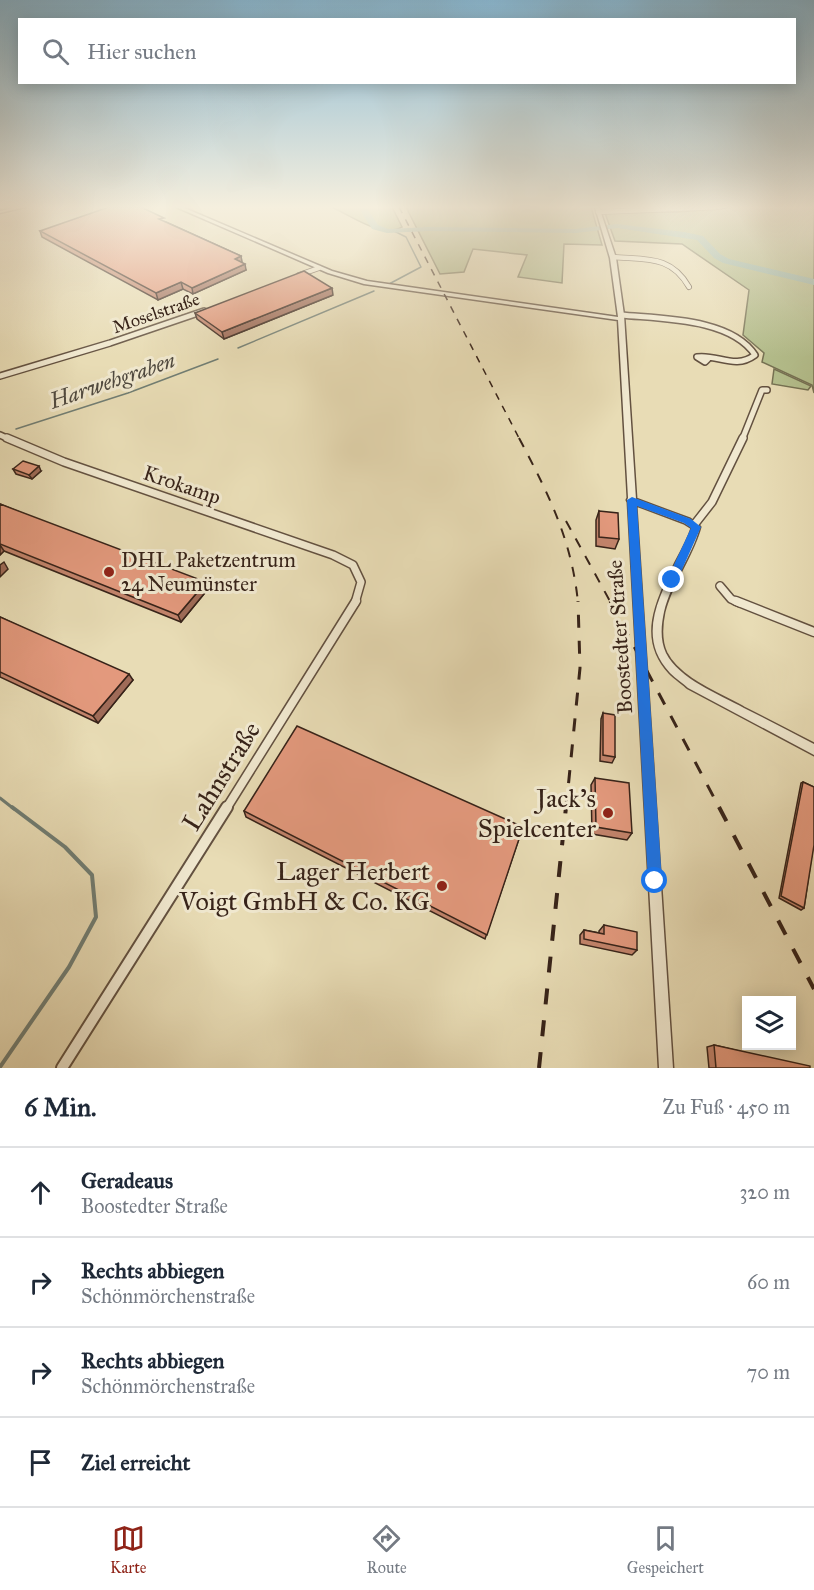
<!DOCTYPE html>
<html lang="de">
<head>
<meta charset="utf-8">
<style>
  body { margin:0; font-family:"IM FELL Great Primer",serif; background:#f6f6f7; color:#1f2937 }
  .controls { position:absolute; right:18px; bottom:18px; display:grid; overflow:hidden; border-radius:0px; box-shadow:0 3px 15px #0003 }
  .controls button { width:54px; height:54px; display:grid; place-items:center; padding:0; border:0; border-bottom:2px solid #e0e1e3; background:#fff; color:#1f2937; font:30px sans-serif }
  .stop { position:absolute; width:18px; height:18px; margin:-14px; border:4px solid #1a73e8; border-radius:50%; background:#fff }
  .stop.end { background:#1a73e8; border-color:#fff; box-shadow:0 2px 6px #0008 }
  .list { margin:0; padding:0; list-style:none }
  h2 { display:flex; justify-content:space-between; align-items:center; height:78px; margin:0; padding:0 24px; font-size:26px }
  h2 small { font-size:20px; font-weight:400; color:#747a83 }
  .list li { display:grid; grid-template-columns:39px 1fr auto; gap:18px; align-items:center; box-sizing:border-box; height:90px; padding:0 24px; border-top:2px solid #e0e1e3 }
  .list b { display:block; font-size:22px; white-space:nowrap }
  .list p { margin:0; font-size:20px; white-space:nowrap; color:#747a83 }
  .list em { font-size:20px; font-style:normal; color:#747a83 }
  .icon { flex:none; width:33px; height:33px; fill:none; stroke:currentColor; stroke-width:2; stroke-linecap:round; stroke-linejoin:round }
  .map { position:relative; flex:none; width:814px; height:1068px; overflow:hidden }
  .search { position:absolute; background:#fff; box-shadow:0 3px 15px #0003; left:18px; right:18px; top:18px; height:66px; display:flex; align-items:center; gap:15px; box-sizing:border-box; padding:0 21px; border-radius:0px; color:#747a83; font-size:22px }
  .sheet { height:438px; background:#fff }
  nav { display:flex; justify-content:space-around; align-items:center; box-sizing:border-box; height:84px; border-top:2px solid #e0e1e3; background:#fff; font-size:16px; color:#747a83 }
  nav a { display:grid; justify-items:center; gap:3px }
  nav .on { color:#8f2418 }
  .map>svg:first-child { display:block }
  .green { fill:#b5c08e; stroke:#767254; stroke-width:1.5 }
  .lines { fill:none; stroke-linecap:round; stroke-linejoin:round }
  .stream-far2 { stroke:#717e74; stroke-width:1.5 }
  .stream-far1 { stroke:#717e74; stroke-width:3 }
  .stream { stroke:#717e74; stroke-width:4 }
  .river { fill:#97bbb0; fill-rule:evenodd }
  .minor-far4-casing { stroke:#635140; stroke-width:6 }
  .minor-far3-casing { stroke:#635140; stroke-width:8 }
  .minor-far2-casing { stroke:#635140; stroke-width:10 }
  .minor-far1-casing { stroke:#635140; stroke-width:11 }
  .minor-casing { stroke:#635140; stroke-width:14 }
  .tertiary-casing { stroke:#635140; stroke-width:3 }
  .minor-far4 { stroke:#f0e8cf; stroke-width:4.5 }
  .minor-far3 { stroke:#f0e8cf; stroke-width:5 }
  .minor-far2 { stroke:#f0e8cf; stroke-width:7 }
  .minor-far1 { stroke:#f0e8cf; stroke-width:8 }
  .minor { stroke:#f0e8cf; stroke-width:10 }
  .tertiary { fill:#f0e8cf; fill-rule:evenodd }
  .rail-far3 { stroke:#372319; stroke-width:1.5; stroke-dasharray:7 7; stroke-linecap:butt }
  .rail-far2 { stroke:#372319; stroke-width:2; stroke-dasharray:10 10; stroke-linecap:butt }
  .rail-far1 { stroke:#372319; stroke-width:3; stroke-dasharray:13 13; stroke-linecap:butt }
  .rail { stroke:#372319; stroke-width:4; stroke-dasharray:16 16; stroke-linecap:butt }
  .wall { fill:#c3846c; stroke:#372319; stroke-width:1.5 }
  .shaded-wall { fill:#9f6b58; stroke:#372319; stroke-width:1.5 }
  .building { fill:#e3997d; stroke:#372319; stroke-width:1.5 }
  .route { fill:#1a73e8 }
  .poi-dot { fill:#8f2418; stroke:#f0e8cf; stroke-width:2 }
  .labels { text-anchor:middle; stroke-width:6; stroke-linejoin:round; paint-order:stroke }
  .far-street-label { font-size:18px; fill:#372319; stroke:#f0e8cf }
  .street-label { font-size:21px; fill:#372319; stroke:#f0e8cf }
  .poi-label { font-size:21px; fill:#372319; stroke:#f0e8cf; text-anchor:start }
  .water-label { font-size:22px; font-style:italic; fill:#4f493f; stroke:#f0e8cf }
  .near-street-label { font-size:26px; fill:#372319; stroke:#f0e8cf }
  .near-poi-label { font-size:26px; fill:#372319; stroke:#f0e8cf; text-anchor:end }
</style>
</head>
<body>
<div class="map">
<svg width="814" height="1068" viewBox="0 0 814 1068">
  <rect width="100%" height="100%" fill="#e8dcb5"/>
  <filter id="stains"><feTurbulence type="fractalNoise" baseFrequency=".00333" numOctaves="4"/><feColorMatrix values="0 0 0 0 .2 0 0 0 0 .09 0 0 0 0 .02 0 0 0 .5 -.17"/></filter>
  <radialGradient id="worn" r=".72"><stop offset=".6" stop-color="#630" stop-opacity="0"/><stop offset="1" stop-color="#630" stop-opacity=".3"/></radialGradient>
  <g class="green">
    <path d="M331,207H392L402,227C381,239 351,215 331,207Z"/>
    <path d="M406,207H591L602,245L564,244L562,283L518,277L527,255L473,249L464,272L440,274Z"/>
    <path d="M736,207H814V393L812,385L762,362L764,353L743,335L749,290L682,244L615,241L605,213L679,212Z"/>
    <path d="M774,369L811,386L808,390L772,384Z"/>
  </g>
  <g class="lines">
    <g class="stream-far2">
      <path d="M389,284L421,267L406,237L394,231"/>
      <path d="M238,348L374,291"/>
      <path d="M16,429L128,393L218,359"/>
    </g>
    <path class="stream-far1" d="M0,798L14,809"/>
    <path class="stream" d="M0,1067L69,967L96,917L92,875L65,847L12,807"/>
    <path class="river" d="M358,207H366L378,225L388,229L429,227L576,229L617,224L684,232L703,236L720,254L729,259L814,279V285L723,263L714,258L697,240L617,228L576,233L429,231L387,233L372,229Z"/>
    <defs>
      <g id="minor-far4">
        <path d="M598,212L720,207"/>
        <path d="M613,257C646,260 671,255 689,287"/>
        <path d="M299,275L319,268"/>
      </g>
      <g id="minor-far3">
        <path d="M621,315C661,319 731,318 755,355C735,370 718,354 697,357L705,362L708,359"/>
        <path d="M0,376L110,343L204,311"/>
        <path d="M0,435L11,440"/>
        <path d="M742,440L762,390H767"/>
      </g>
      <g id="minor-far2">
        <path d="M7,438L64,462L333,555L353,565L361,582L355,603"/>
        <path d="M694,525L712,502L743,438"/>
        <path d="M720,586L731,599L740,603"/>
      </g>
      <g id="minor-far1">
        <path d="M736,601L814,632"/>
        <path d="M226,809L356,601"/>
      </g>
      <path id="minor" d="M62,1068L227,807"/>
      <g id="tertiary">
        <path d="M16,207H25L0,213V211Z"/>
        <path d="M176,207H182L332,271L367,281L618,317L610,258L595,207H599L616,258L624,315L636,499L690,519L700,527C692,557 671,582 664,612C661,626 660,640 666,653C679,679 719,694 744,708C768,720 791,732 814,744V755L688,688C683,683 676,679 670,673C637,638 658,599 676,562C682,551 688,540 692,528L684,523L636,505L673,1068H659L628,502L627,500L628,498L618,320L364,284L328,273Z"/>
      </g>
    </defs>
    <use href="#minor-far4" class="minor-far4-casing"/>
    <use href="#minor-far3" class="minor-far3-casing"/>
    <use href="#minor-far2" class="minor-far2-casing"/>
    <use href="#minor-far1" class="minor-far1-casing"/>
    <use href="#minor" class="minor-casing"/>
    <use href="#tertiary" class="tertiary-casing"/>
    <use href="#minor-far4" class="minor-far4"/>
    <use href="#minor-far3" class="minor-far3"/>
    <use href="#minor-far2" class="minor-far2"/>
    <use href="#minor-far1" class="minor-far1"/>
    <use href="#minor" class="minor"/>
    <use href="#tertiary" class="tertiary"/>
    <path class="rail-far3" d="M399,207L520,440"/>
    <g class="rail-far2">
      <path d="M519,438C548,493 572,540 578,603"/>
      <path d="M566,521L611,603"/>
    </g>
    <g class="rail-far1">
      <path d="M610,601L720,809"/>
      <path d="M566,809L580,668L578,601"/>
    </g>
    <g class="rail">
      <path d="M719,807L814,989"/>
      <path d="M539,1068L566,807"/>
    </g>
  </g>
  <g class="wall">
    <path d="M166,222L241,256L242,263L246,270L193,294L183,289L158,300L42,237L40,231Z"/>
    <path d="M333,295L224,339L197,319L195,313Z"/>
    <path d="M13,469L41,471L32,479L16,474Z"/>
    <path d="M0,504L208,589L181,622L4,551L0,555Z"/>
    <path d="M599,511L619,539L615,549L596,546V520Z"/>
    <path d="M0,617L133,680L98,723L0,677Z"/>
    <path d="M603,713L615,757L612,763L600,761L601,719Z"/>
    <path d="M595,778L632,833L627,840L592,834L591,785Z"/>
    <path d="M803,782L814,787V848L813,847L804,908L801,910L779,898L801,783Z"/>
    <path d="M244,811L523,827L485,939L246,817Z"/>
    <path d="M604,925L637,950L632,955L580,944V935L584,930L599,933V931Z"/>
    <path d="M714,1045L810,1068H709L707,1047Z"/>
  </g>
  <g class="shaded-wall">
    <path d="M241,256L242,263L235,259Z"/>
    <path d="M245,264L246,270L193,294L192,288Z"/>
    <path d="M181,282L183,289L158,300L156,293Z"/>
    <path d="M332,288L333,295L224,339L222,332Z"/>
    <path d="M39,466L41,471L32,479L29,475Z"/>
    <path d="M0,545L4,551L0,555Z"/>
    <path d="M4,562L8,569L0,577V565Z"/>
    <path d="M206,582L208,589L181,622L178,615Z"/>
    <path d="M129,674L133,680L98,723L93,716Z"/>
  </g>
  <g class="building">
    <path d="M109,207H141L164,218L159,219L241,256L235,259L245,264L192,288L181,282L156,293L40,231Z"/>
    <path d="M304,271L332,288L222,332L195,313Z"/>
    <path d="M23,461L39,466L29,475L13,469Z"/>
    <path d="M0,504L206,582L178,615L0,544Z"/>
    <path d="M599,511L618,513L619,539L599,537Z"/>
    <path d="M0,617L129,674L93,716L0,672Z"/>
    <path d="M603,713L615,715V757L603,755Z"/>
    <path d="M297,726L523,827L487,935L244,811Z"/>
    <path d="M595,778L629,783L632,833L596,827Z"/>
    <path d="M803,782L814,787V845L804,908L781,896Z"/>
    <path d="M604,925L637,932V950L584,939V930L604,934Z"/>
    <path d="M714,1045L810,1066V1068H716Z"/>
  </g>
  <linearGradient id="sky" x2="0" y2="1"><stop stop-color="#87b7d2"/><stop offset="0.58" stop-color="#f5efde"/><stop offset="1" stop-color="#f5efde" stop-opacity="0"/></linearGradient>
  <rect width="814" height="357" fill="url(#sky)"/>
  <path class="route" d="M632,497L691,519L701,527L676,583H668L667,580L691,528L684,523L637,506L662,881L660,886L655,888L650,886L648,881L627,500Z"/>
  <g class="poi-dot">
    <circle cx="109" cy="572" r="6"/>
    <circle cx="608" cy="813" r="6"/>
    <circle cx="442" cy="886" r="6"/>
  </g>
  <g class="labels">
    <g class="far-street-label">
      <text transform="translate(156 313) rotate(-19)" y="6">Moselstraße</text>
    </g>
    <g class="street-label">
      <text transform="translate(182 485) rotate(19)" y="7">Krokamp</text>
      <text transform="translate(620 637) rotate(-94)" y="7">Boostedter Straße</text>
    </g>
    <g class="poi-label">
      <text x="121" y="567">DHL Paketzentrum<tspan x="121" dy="24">24 Neumünster</tspan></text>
    </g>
    <g class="water-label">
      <text transform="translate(112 380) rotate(-19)" y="8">Harwehgraben</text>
    </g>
    <g class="near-street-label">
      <text transform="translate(221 776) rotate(-58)" y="9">Lahnstraße</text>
    </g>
    <g class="near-poi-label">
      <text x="596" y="807">Jack's<tspan x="596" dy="30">Spielcenter</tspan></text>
      <text x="430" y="880">Lager Herbert<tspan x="430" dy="30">Voigt GmbH &amp; Co. KG</tspan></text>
    </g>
  </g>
  <rect width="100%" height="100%" filter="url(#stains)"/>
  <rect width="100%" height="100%" fill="url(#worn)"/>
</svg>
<div class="controls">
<button><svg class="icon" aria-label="layers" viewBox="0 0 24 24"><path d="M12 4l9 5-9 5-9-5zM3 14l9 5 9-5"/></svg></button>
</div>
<div class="stop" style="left:655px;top:881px"></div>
<div class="stop end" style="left:672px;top:580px"></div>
<div class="search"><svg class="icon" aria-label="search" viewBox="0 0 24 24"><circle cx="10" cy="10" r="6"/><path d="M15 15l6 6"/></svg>Hier suchen</div>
</div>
<section class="sheet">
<h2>6 Min.<small>Zu Fuß · 450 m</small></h2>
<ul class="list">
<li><svg class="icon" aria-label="ahead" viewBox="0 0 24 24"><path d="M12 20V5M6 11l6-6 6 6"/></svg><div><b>Geradeaus</b><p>Boostedter Straße</p></div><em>320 m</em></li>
<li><svg class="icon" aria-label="right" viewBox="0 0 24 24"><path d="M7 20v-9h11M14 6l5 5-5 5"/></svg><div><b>Rechts abbiegen</b><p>Schönmörchenstraße</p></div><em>60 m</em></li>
<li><svg class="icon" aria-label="right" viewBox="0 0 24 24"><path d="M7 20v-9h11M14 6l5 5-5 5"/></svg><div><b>Rechts abbiegen</b><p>Schönmörchenstraße</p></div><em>70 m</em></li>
<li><svg class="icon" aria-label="arrive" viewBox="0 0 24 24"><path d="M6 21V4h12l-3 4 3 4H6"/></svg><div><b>Ziel erreicht</b></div></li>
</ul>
</section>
<nav>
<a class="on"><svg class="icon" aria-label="map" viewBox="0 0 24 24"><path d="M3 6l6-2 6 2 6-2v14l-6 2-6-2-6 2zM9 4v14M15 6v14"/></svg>Karte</a>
<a><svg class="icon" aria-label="directions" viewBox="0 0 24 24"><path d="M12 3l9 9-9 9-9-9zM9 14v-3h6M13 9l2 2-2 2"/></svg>Route</a>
<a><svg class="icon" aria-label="saved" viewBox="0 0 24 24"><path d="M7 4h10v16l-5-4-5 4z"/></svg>Gespeichert</a>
</nav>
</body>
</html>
